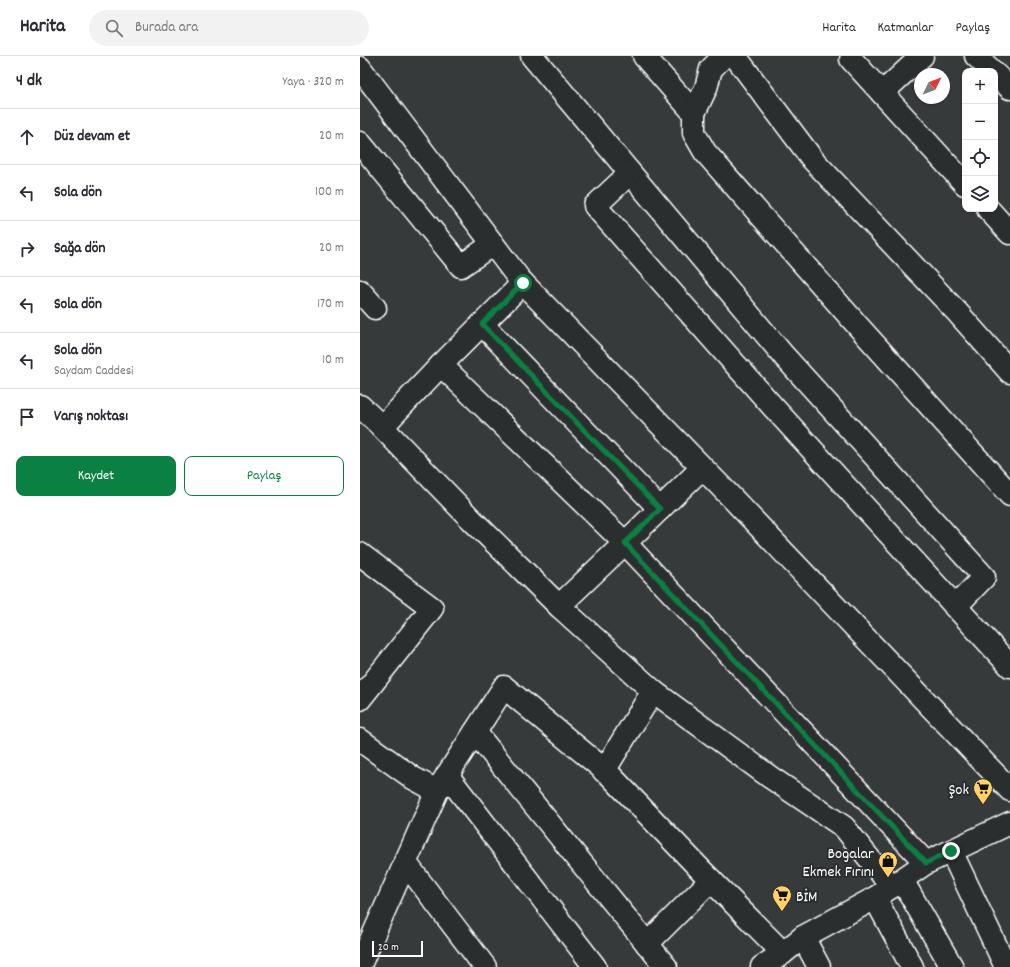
<!DOCTYPE html>
<html lang="tr">
<head>
<meta charset="utf-8">
<style>
  body { margin:0; font-family:Dekko,sans-serif; background:#f2f2f3; color:#2b2b33 }
  .controls { position:absolute; right:12px; top:12px; display:grid; overflow:hidden; border-radius:8px; box-shadow:0 1px 3px #0004 }
  .controls button { width:36px; height:36px; display:grid; place-items:center; padding:0; border:0; border-bottom:1px solid #e1e1e2; background:#fff; color:#2b2b33; font:20px sans-serif }
  .compass { position:absolute; left:554px; top:12px; width:36px; height:36px; border-radius:50%; background:#fff; box-shadow:0 1px 3px #0004; rotate:47deg }
  .scale { position:absolute; left:12px; bottom:10px; width:51px; box-sizing:border-box; padding-left:4px; border:2px solid #fff; border-top:0; font-size:11px; line-height:14px; white-space:nowrap; color:#fff; -webkit-text-stroke:3px #2a2d2e; paint-order:stroke }
  .stop { position:absolute; width:12px; height:12px; margin:-9px; border:3px solid #0b8043; border-radius:50%; background:#fff }
  .stop.end { background:#0b8043; border-color:#fff; box-shadow:0 1px 4px #0008 }
  .list { margin:0; padding:0; list-style:none }
  h2 { display:flex; justify-content:space-between; align-items:center; height:52px; margin:0; padding:0 16px; font-size:17px }
  h2 small { font-size:13px; font-weight:400; color:#7c7c81 }
  .list li { display:grid; grid-template-columns:26px 1fr auto; gap:12px; align-items:center; box-sizing:border-box; height:56px; padding:0 16px; border-top:1px solid #e1e1e2 }
  .list b { display:block; font-size:15px; white-space:nowrap }
  .list p { margin:0; font-size:13px; white-space:nowrap; color:#7c7c81 }
  .list em { font-size:13px; font-style:normal; color:#7c7c81 }
  .actions { display:flex; gap:8px; padding:12px 16px }
  .actions a { flex:1; padding:9px 0; border:1px solid #0b8043; border-radius:8px; text-align:center; font-size:14px; color:#0b8043 }
  .actions .main { background:#0b8043; color:#fff }
  .icon { flex:none; width:22px; height:22px; fill:none; stroke:currentColor; stroke-width:2; stroke-linecap:round; stroke-linejoin:round }
  .map { position:relative; flex:none; width:650px; height:911px; overflow:hidden }
  header { display:flex; align-items:center; gap:24px; box-sizing:border-box; height:56px; padding:0 20px; background:#fff; border-bottom:1px solid #e1e1e2 }
  header strong { font-size:19px }
  nav { display:flex; gap:22px; margin-inline-start:auto; font-size:14px }
  .search { width:280px; height:36px; background:#f2f2f3; display:flex; align-items:center; gap:10px; box-sizing:border-box; padding:0 14px; border-radius:22px; color:#7c7c81; font-size:15px }
  main { display:flex }
  aside { flex:1; background:#fff }
  .map>svg:first-child { display:block }
  .lines { fill:none; stroke-linecap:round; stroke-linejoin:round }
  .minor-casing { stroke:#fff; stroke-width:25 }
  .major-casing { stroke:#fff; stroke-width:25 }
  .minor { stroke:#2a2d2e; stroke-width:22 }
  .major { stroke:#2a2d2e; stroke-width:22 }
  .route { stroke:#0b8043; stroke-width:5 }
  .labels { text-anchor:middle; stroke-width:4; stroke-linejoin:round; paint-order:stroke }
  .poi-label { font-size:16px; fill:#fff; stroke:#2a2d2e; text-anchor:end }
</style>
</head>
<body>
<header>
<strong>Harita</strong>
<div class="search"><svg class="icon" aria-label="search" viewBox="0 0 24 24"><circle cx="10" cy="10" r="6"/><path d="M15 15l6 6"/></svg>Burada ara</div>
<nav><a>Harita</a><a>Katmanlar</a><a>Paylaş</a></nav>
</header>
<main>
<aside>
<h2>4 dk<small>Yaya · 320 m</small></h2>
<ul class="list">
<li><svg class="icon" aria-label="ahead" viewBox="0 0 24 24"><path d="M12 20V5M6 11l6-6 6 6"/></svg><div><b>Düz devam et</b></div><em>20 m</em></li>
<li><svg class="icon" aria-label="left" viewBox="0 0 24 24"><path d="M17 20v-9H6M10 6l-5 5 5 5"/></svg><div><b>Sola dön</b></div><em>100 m</em></li>
<li><svg class="icon" aria-label="right" viewBox="0 0 24 24"><path d="M7 20v-9h11M14 6l5 5-5 5"/></svg><div><b>Sağa dön</b></div><em>20 m</em></li>
<li><svg class="icon" aria-label="left" viewBox="0 0 24 24"><path d="M17 20v-9H6M10 6l-5 5 5 5"/></svg><div><b>Sola dön</b></div><em>170 m</em></li>
<li><svg class="icon" aria-label="left" viewBox="0 0 24 24"><path d="M17 20v-9H6M10 6l-5 5 5 5"/></svg><div><b>Sola dön</b><p>Saydam Caddesi</p></div><em>10 m</em></li>
<li><svg class="icon" aria-label="arrive" viewBox="0 0 24 24"><path d="M6 21V4h12l-3 4 3 4H6"/></svg><div><b>Varış noktası</b></div></li>
</ul>
<div class="actions"><a class="main">Kaydet</a><a>Paylaş</a></div>
</aside>
<div class="map">
<svg width="650" height="911" viewBox="0 0 650 911">
  <rect width="100%" height="100%" fill="#373a3b"/>
  <filter id="ink" filterUnits="userSpaceOnUse"><feTurbulence type="fractalNoise" baseFrequency=".025" numOctaves="2"/><feDisplacementMap in="SourceGraphic" scale="8" xChannelSelector="R" yChannelSelector="G"/><feConvolveMatrix kernelMatrix="1 2 1 2 8 2 1 2 1" color-interpolation-filters="sRGB"/></filter>
  <g filter="url(#ink)">
    <g class="lines">
      <defs>
        <g id="minor">
          <path d="M172,0L424,300L624,521L595,551"/>
          <path d="M284,0L334,57"/>
          <path d="M364,0L351,13L346,32L334,57V77L345,96L498,270L650,439"/>
          <path d="M375,0L453,104L597,256L650,316"/>
          <path d="M491,3L605,128"/>
          <path d="M0,12L160,224L373,443L650,734"/>
          <path d="M522,37L562,0"/>
          <path d="M0,87L101,210L133,188"/>
          <path d="M270,117L235,150L414,352L650,610"/>
          <path d="M628,153L650,177"/>
          <path d="M0,235L15,252"/>
          <path d="M122,268L300,453"/>
          <path d="M81,309L265,487L566,807"/>
          <path d="M0,350L22,371L111,463L199,550L293,635L410,721L484,771L532,831"/>
          <path d="M22,371L81,309L163,227"/>
          <path d="M0,498L72,552L0,643"/>
          <path d="M199,550L265,487L342,412"/>
          <path d="M115,676L306,911"/>
          <path d="M0,684L53,722L77,735"/>
          <path d="M244,715L293,635"/>
          <path d="M87,719L235,911"/>
          <path d="M591,795L646,911"/>
          <path d="M45,806L125,911"/>
          <path d="M542,824L592,911"/>
          <path d="M515,842L552,911"/>
          <path d="M443,881L459,911"/>
          <path d="M287,888L351,824"/>
          <path d="M0,909L77,735L144,631L248,717L341,814L423,897"/>
        </g>
        <g id="major">
          <path d="M616,0L632,15"/>
          <path d="M635,18L650,32"/>
          <path d="M402,911L423,897L443,881L515,842L566,807L650,767"/>
        </g>
      </defs>
      <use href="#minor" class="minor-casing"/>
      <use href="#major" class="major-casing"/>
      <use href="#minor" class="minor"/>
      <use href="#major" class="major"/>
    </g>
  </g>
  <g class="lines" filter="url(#ink)">
    <path class="route" d="M163,227L122,268L300,453L265,487L566,807L591,795"/>
  </g>
  <defs>
    <symbol id="supermarket-pin" viewBox="-11 -11 22 30"><path d="M0 17L-7.5 6A9.5 9.5 0 1 1 7.5 6Z" fill="#ffd166" stroke="#2a2d2e"/><path d="M-6-5.5h2.5l.6 2H6L4.5 2H-2.5L-4.4-4H-6ZM-1.5 3.2a1.3 1.3 0 1 0 .1 0ZM3 3.2a1.3 1.3 0 1 0 .1 0Z" fill="#111"/></symbol>
    <symbol id="shop-pin" viewBox="-11 -11 22 30"><path d="M0 17L-7.5 6A9.5 9.5 0 1 1 7.5 6Z" fill="#ffd166" stroke="#2a2d2e"/><path d="M-5-2.5h2.3a2.7 3.5 0 0 1 5.4 0H5L5.5 6h-11ZM-1.5-2.5h3a1.5 2.3 0 0 0-3 0Z" fill="#111"/></symbol>
  </defs>
  <g fill-rule="evenodd">
    <use href="#supermarket-pin" x="612" y="721" width="22" height="30"/>
    <use href="#shop-pin" x="517" y="794" width="22" height="30"/>
    <use href="#supermarket-pin" x="411" y="828" width="22" height="30"/>
  </g>
  <g class="labels">
    <g class="poi-label">
      <text x="609" y="738">Şok</text>
      <text x="514" y="802">Bogalar<tspan x="514" dy="18">Ekmek Fırını</tspan></text>
      <text x="436" y="845" text-anchor="start">BİM</text>
    </g>
  </g>
</svg>
<div class="controls">
<button>+</button>
<button>−</button>
<button><svg class="icon" aria-label="locate" viewBox="0 0 24 24"><circle cx="12" cy="12" r="6"/><path d="M12 2v4M12 18v4M2 12h4M18 12h4"/></svg></button>
<button><svg class="icon" aria-label="layers" viewBox="0 0 24 24"><path d="M12 4l9 5-9 5-9-5zM3 14l9 5 9-5"/></svg></button>
</div>
<svg class="compass" viewBox="-18 -18 36 36"><path d="M0-13l5 13h-10z" fill="#e53935"/><path d="M0 13l5-13h-10z" fill="#7c7c81"/></svg>
<div class="scale">20 m</div>
<div class="stop" style="left:163px;top:227px"></div>
<div class="stop end" style="left:591px;top:795px"></div>
</div>
</main>
</body>
</html>
